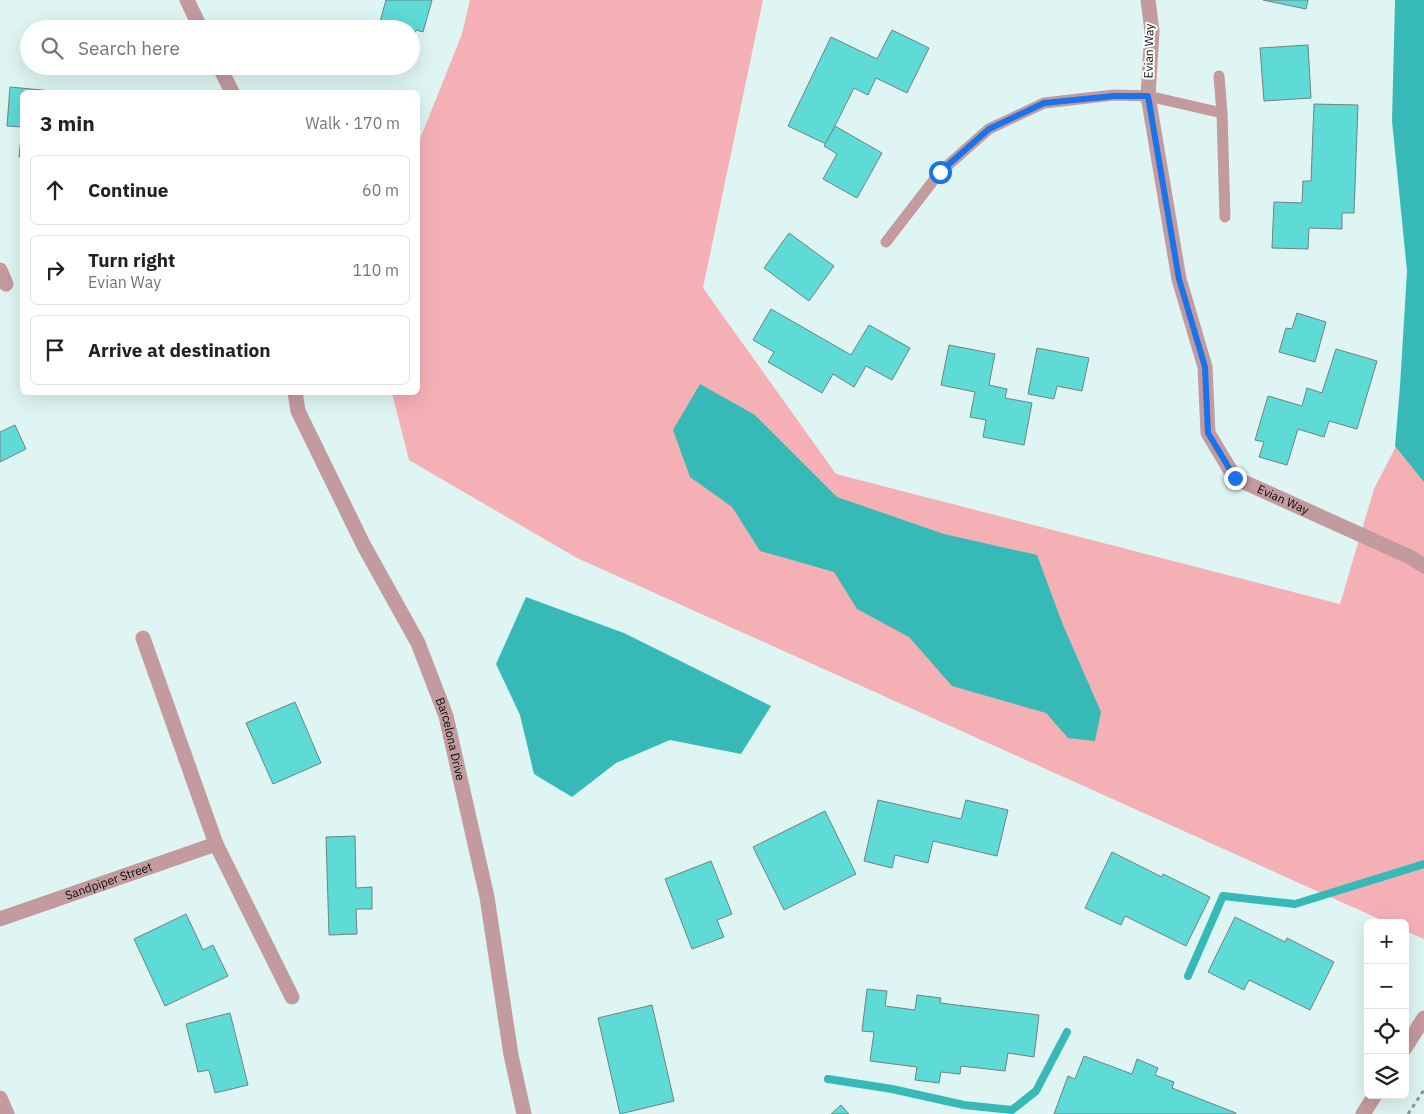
<!DOCTYPE html>
<html lang="en">
<head>
<meta charset="utf-8">
<style>
  body { margin:0; font-family:"IBM Plex Sans",sans-serif; background:#f6f6f6; color:#202124 }
  .controls { position:absolute; right:15px; bottom:15px; display:grid; overflow:hidden; border-radius:8px; box-shadow:0 5px 20px #0002 }
  .controls button { width:45px; height:45px; display:grid; place-items:center; padding:0; border:0; border-bottom:1px solid #e0e0e0; background:#fff; color:#202124; font:25px sans-serif }
  .stop { position:absolute; width:15px; height:15px; margin:-11px; border:4px solid #1a73e8; border-radius:50%; background:#fff }
  .stop.end { background:#1a73e8; border-color:#fff; box-shadow:0 1px 5px #0008 }
  .list { margin:0; padding:0; list-style:none }
  h2 { display:flex; justify-content:space-between; align-items:center; height:65px; margin:0; padding:0 20px; font-size:21px }
  h2 small { font-size:16px; font-weight:400; color:#757577 }
  .list li { display:grid; grid-template-columns:32px 1fr auto; gap:15px; align-items:center; box-sizing:border-box; height:70px; margin:0 10px 10px; padding:0 10px; border:1px solid #e0e0e0; border-radius:8px }
  .list b { display:block; font-size:19px; white-space:nowrap }
  .list p { margin:0; font-size:16px; white-space:nowrap; color:#757577 }
  .list em { font-size:16px; font-style:normal; color:#757577 }
  .icon { flex:none; width:28px; height:28px; fill:none; stroke:currentColor; stroke-width:2; stroke-linecap:round; stroke-linejoin:round }
  .map { position:relative; flex:none; width:1424px; height:1114px; overflow:hidden }
  .search { position:absolute; background:#fff; box-shadow:0 5px 20px #0002; left:20px; top:20px; width:400px; height:55px; display:flex; align-items:center; gap:12px; box-sizing:border-box; padding:0 18px; border-radius:28px; color:#757577; font-size:19px }
  .panel { position:absolute; background:#fff; box-shadow:0 5px 20px #0002; left:20px; top:90px; width:400px; height:305px; border-radius:8px }
  .map>svg:first-child { display:block }
  .green { fill:#f5b0b6 }
  .water { fill:#37bab7 }
  .lines { fill:none; stroke-linecap:round; stroke-linejoin:round }
  .stream { stroke:#37bab7; stroke-width:8 }
  .building { fill:#5edad7; stroke:#6e8382 }
  .path { stroke:#899a99; stroke-width:3; stroke-dasharray:4 4; stroke-linecap:butt }
  .lane { stroke:#c39a9d; stroke-width:11 }
  .street { stroke:#c39a9d; stroke-width:15 }
  .route { stroke:#1a73e8; stroke-width:6 }
  .labels { text-anchor:middle; stroke-width:4; stroke-linejoin:round; paint-order:stroke }
  .street-label { font-size:12px; fill:#070f0f; stroke:#fff }
</style>
</head>
<body>
<div class="map">
<svg width="1424" height="1114" viewBox="0 0 1424 1114">
  <rect width="100%" height="100%" fill="#def5f4"/>
  <path class="green" d="M470,0H763L703,288L836,474L1340,604L1374,489L1424,392V939L1405,931V923H1388L577,558L409,460L392,393L418,392V144L462,34Z"/>
  <g class="water">
    <path d="M1395,0H1424V482L1395,446L1400,386L1407,271L1392,121Z"/>
    <path d="M700,384L755,415L837,497L944,534L1037,555L1063,625L1101,712L1095,741L1068,738L1046,713L952,686L909,637L857,609L834,572L760,551L732,507L690,477L673,430Z"/>
    <path d="M526,597L624,633L771,706L741,754L670,740L616,763L572,797L534,774L520,715L496,664Z"/>
  </g>
  <g class="lines">
    <g class="stream">
      <path d="M1188,976L1223,896L1295,904L1424,864"/>
      <path d="M828,1079L892,1089L964,1105L1012,1110L1036,1091L1067,1032"/>
    </g>
  </g>
  <g class="building">
    <path d="M386,0H432L423,32L416,30L411,46V29H378Z"/>
    <path d="M1263,0H1308L1306,9Z"/>
    <path d="M892,30L929,48L907,93L876,78L868,95L854,88L826,144L788,126L831,37L877,59Z"/>
    <path d="M1308,45L1311,98L1264,101L1260,48Z"/>
    <path d="M10,87L63,92H22V157H19L22,127L7,126Z"/>
    <path d="M1314,104L1358,105L1354,213H1342V229L1309,228L1308,249L1272,248L1274,202L1302,203L1303,181H1311Z"/>
    <path d="M835,126L882,153L857,198L823,179L837,154L824,146Z"/>
    <path d="M789,233L834,266L809,301L764,268Z"/>
    <path d="M771,309L851,355L869,325L910,348L892,380L866,366L854,387L833,374L822,393L768,362L774,352L753,340Z"/>
    <path d="M1297,313L1326,322L1315,362L1279,352L1286,328L1292,329Z"/>
    <path d="M949,345L995,354L989,385L1007,389L1005,398L1032,403L1024,445L983,437L986,420L970,417L975,392L941,385Z"/>
    <path d="M1037,348L1089,358L1082,391L1057,386L1054,399L1028,394Z"/>
    <path d="M1336,349L1377,361L1357,429L1329,421L1324,437L1298,429L1287,465L1259,457L1264,442L1255,440L1268,396L1302,406L1307,388L1322,393Z"/>
    <path d="M15,425L26,449L0,462V432Z"/>
    <path d="M295,702L321,763L273,784L246,723Z"/>
    <path d="M878,800L961,819L966,800L1008,810L997,856L933,841L928,863L895,855L892,868L864,861Z"/>
    <path d="M825,811L856,874L784,910L753,847Z"/>
    <path d="M355,836L356,888L372,887V909H356L357,934L329,935L326,837Z"/>
    <path d="M1112,852L1162,877L1163,874L1210,897L1186,946L1125,916L1121,925L1085,908Z"/>
    <path d="M711,861L732,914L717,920L724,937L692,949L665,879Z"/>
    <path d="M186,914L203,950L213,945L228,976L165,1006L134,939Z"/>
    <path d="M1235,917L1285,942L1287,938L1334,962L1310,1010L1249,980L1244,990L1208,972Z"/>
    <path d="M867,989L887,991L885,1006L915,1010L917,995L941,998L940,1003L1039,1015L1034,1057L1008,1053L1005,1071L961,1066L960,1074L941,1072L939,1083L915,1080L917,1067L870,1061L874,1032L862,1031Z"/>
    <path d="M652,1005L674,1101L620,1114L598,1018Z"/>
    <path d="M230,1013L248,1085L215,1093L209,1070L198,1072L186,1024Z"/>
    <path d="M1084,1056L1132,1074L1137,1059L1158,1068L1155,1075L1174,1082L1172,1088L1236,1113V1114H1054L1068,1076L1075,1079Z"/>
    <path d="M841,1105L849,1114H831Z"/>
  </g>
  <g class="lines">
    <path class="path" d="M1408,1114L1424,1090"/>
    <g class="lane">
      <path d="M1219,76L1222,113L1225,217"/>
      <path d="M886,242L940,172L989,129L1044,103L1114,95L1148,96L1222,113"/>
    </g>
    <g class="street">
      <path d="M187,0L201,29"/>
      <path id="s1" d="M1148,0L1152,31L1148,96L1179,279L1205,367L1208,433L1235,478L1410,557L1424,566"/>
      <path d="M219,66L232,92"/>
      <path d="M0,270L6,284"/>
      <path id="s2" d="M295,392L298,411L364,546L418,643L446,716L487,897L511,1055L524,1114"/>
      <path d="M143,638L216,844L292,997"/>
      <path id="s3" d="M0,919L216,844"/>
      <path d="M1405,1048L1424,1018"/>
      <path d="M0,1098L7,1114"/>
      <path d="M1363,1114L1375,1095"/>
    </g>
  </g>
  <g class="lines">
    <path class="route" d="M940,172L989,129L1044,103L1114,96H1148L1179,279L1205,367L1208,433L1235,478"/>
  </g>
  <g class="labels">
    <g class="street-label">
      <text transform="translate(1149 51) rotate(-89)" y="4">Evian Way</text>
      <text dy="4" stroke="none"><textPath href="#s1" startOffset="545">Evian Way</textPath></text>
      <text dy="4" stroke="none"><textPath href="#s2" startOffset="382">Barcelona Drive</textPath></text>
      <text dy="4" stroke="none"><textPath href="#s3" startOffset="115">Sandpiper Street</textPath></text>
    </g>
  </g>
</svg>
<div class="controls">
<button>+</button>
<button>−</button>
<button><svg class="icon" aria-label="locate" viewBox="0 0 24 24"><circle cx="12" cy="12" r="6"/><path d="M12 2v4M12 18v4M2 12h4M18 12h4"/></svg></button>
<button><svg class="icon" aria-label="layers" viewBox="0 0 24 24"><path d="M12 4l9 5-9 5-9-5zM3 14l9 5 9-5"/></svg></button>
</div>
<div class="stop" style="left:940px;top:172px"></div>
<div class="stop end" style="left:1235px;top:478px"></div>
<div class="search"><svg class="icon" aria-label="search" viewBox="0 0 24 24"><circle cx="10" cy="10" r="6"/><path d="M15 15l6 6"/></svg>Search here</div>
<section class="panel">
<h2>3 min<small>Walk · 170 m</small></h2>
<ul class="list">
<li><svg class="icon" aria-label="ahead" viewBox="0 0 24 24"><path d="M12 20V5M6 11l6-6 6 6"/></svg><div><b>Continue</b></div><em>60 m</em></li>
<li><svg class="icon" aria-label="right" viewBox="0 0 24 24"><path d="M7 20v-9h11M14 6l5 5-5 5"/></svg><div><b>Turn right</b><p>Evian Way</p></div><em>110 m</em></li>
<li><svg class="icon" aria-label="arrive" viewBox="0 0 24 24"><path d="M6 21V4h12l-3 4 3 4H6"/></svg><div><b>Arrive at destination</b></div></li>
</ul>
</section>
</div>
</body>
</html>
